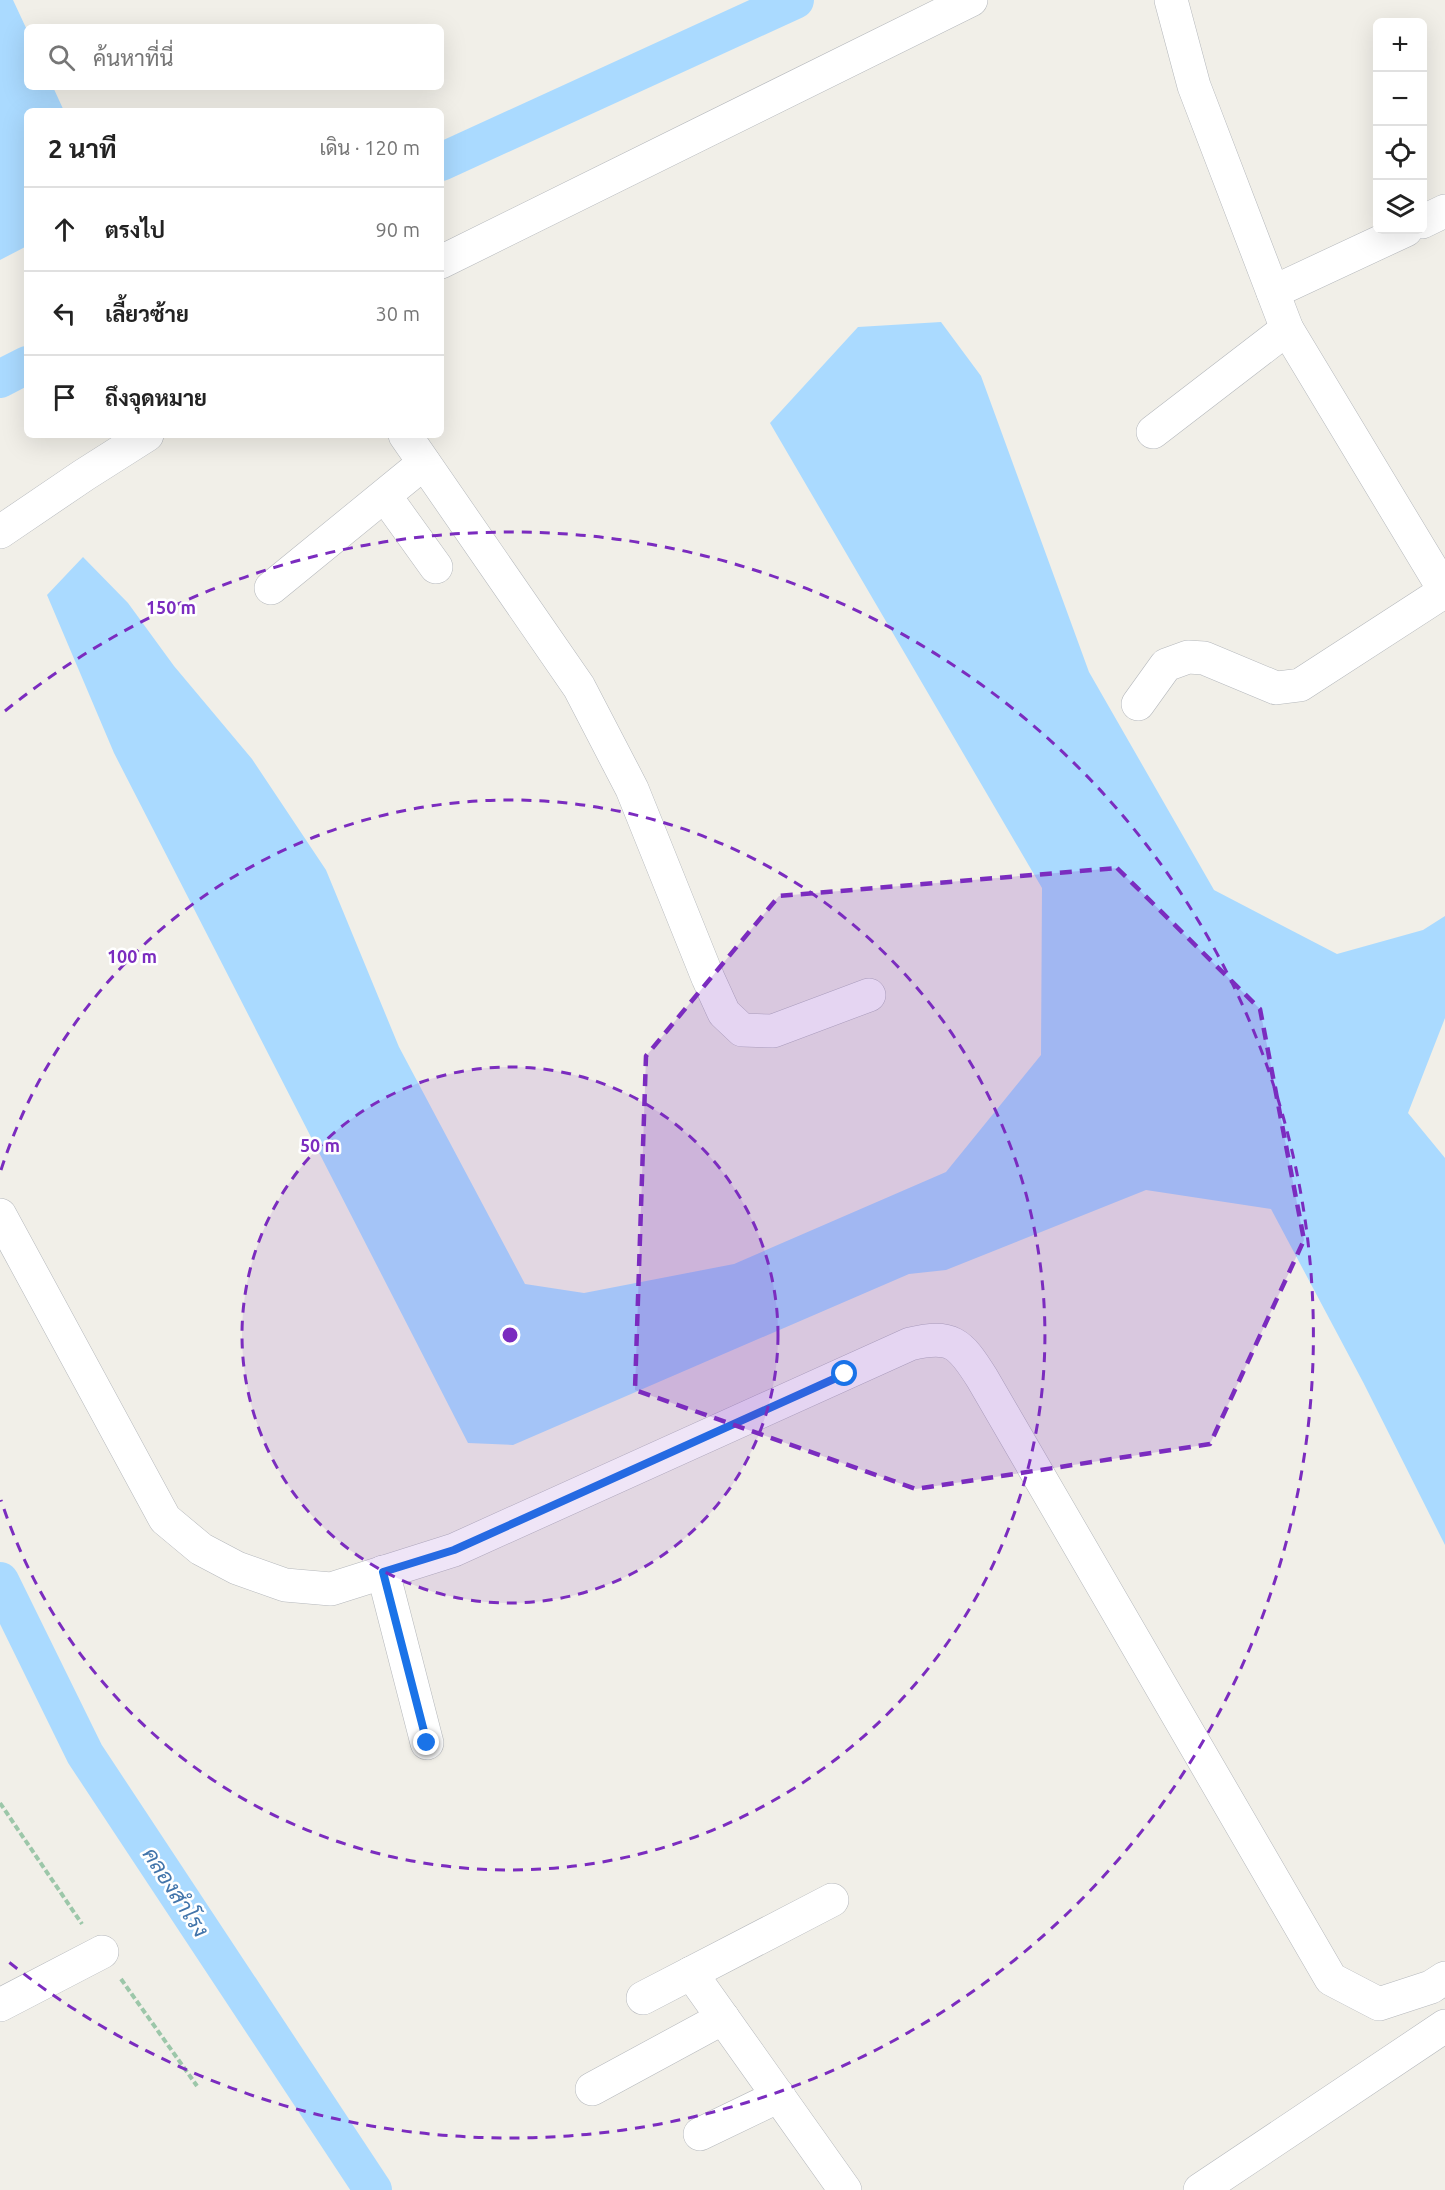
<!DOCTYPE html>
<html lang="th">
<head>
<meta charset="utf-8">
<style>
  body { margin:0; font-family:Ubuntu,Sarabun,sans-serif; background:#f6f6f6; color:#222 }
  .controls { position:absolute; right:18px; top:18px; display:grid; overflow:hidden; border-radius:9px; box-shadow:0 6px 24px #0002 }
  .controls button { width:54px; height:54px; display:grid; place-items:center; padding:0; border:0; border-bottom:2px solid #e0e0e0; background:#fff; color:#222; font:30px sans-serif }
  .stop { position:absolute; width:18px; height:18px; margin:-14px; border:4px solid #1a73e8; border-radius:50%; background:#fff }
  .stop.end { background:#1a73e8; border-color:#fff; box-shadow:0 2px 6px #0008 }
  .list { margin:0; padding:0; list-style:none }
  h2 { display:flex; justify-content:space-between; align-items:center; height:78px; margin:0; padding:0 24px; font-size:26px }
  h2 small { font-size:20px; font-weight:400; color:#767676 }
  .list li { display:grid; grid-template-columns:39px 1fr auto; gap:18px; align-items:center; box-sizing:border-box; height:84px; padding:0 24px; border-top:2px solid #e0e0e0 }
  .list b { display:block; font-size:22px; white-space:nowrap }
  .list em { font-size:20px; font-style:normal; color:#767676 }
  .icon { flex:none; width:33px; height:33px; fill:none; stroke:currentColor; stroke-width:2; stroke-linecap:round; stroke-linejoin:round }
  .map { position:relative; flex:none; width:1445px; height:2190px; overflow:hidden }
  .search { position:absolute; background:#fff; box-shadow:0 6px 24px #0002; left:24px; top:24px; width:420px; height:66px; display:flex; align-items:center; gap:15px; box-sizing:border-box; padding:0 21px; border-radius:9px; color:#767676; font-size:22px }
  .panel { position:absolute; background:#fff; box-shadow:0 6px 24px #0002; left:24px; top:108px; width:420px; height:330px; border-radius:9px }
  .map>svg:first-child { display:block }
  .water { fill:#aadaff }
  .lines { fill:none; stroke-linecap:round; stroke-linejoin:round }
  .canal { stroke:#aadaff; stroke-width:38 }
  .minor-casing { stroke:#b5b8bc; stroke-width:34 }
  .path { stroke:#9cc7a9; stroke-width:4; stroke-dasharray:6 3; stroke-linecap:butt }
  .minor { stroke:#fff; stroke-width:33 }
  .route { stroke:#1a73e8; stroke-width:8 }
  .marked { fill:#7b2cbf; fill-opacity:0.2; stroke:#7b2cbf; stroke-width:4.5; stroke-dasharray:12 8; stroke-linejoin:round }
  .ring { fill:none; stroke:#7b2cbf; stroke-width:3; stroke-dasharray:10 8 }
  .labels { text-anchor:middle; stroke-width:5; stroke-linejoin:round; paint-order:stroke }
  .water-label { font-size:22px; font-style:italic; fill:#4174aa; stroke:#fff }
  .centre { fill:#7b2cbf; stroke:#fff; stroke-width:3 }
  .ring-label { font-size:18px; text-anchor:middle; font-weight:bold; fill:#7b2cbf; stroke:#fff; stroke-width:5; stroke-linejoin:round; paint-order:stroke }
</style>
</head>
<body>
<div class="map">
<svg width="1445" height="2190" viewBox="0 0 1445 2190">
  <rect width="100%" height="100%" fill="#f1efe8"/>
  <g class="water">
    <path d="M0,0H13L27,30V87H53L64,111H27V246L0,260Z"/>
    <path d="M941,322L981,376L1089,672L1214,890L1337,954L1423,930L1445,916V1018L1408,1113L1445,1158V1545L1363,1382L1271,1209L1146,1190L946,1270L909,1274L513,1445L468,1443L114,753L47,595L83,557L128,603L174,666L252,759L326,870L399,1047L525,1284L584,1293L734,1264L946,1172L1041,1055L1042,888L770,423L858,327Z"/>
  </g>
  <g class="lines">
    <g class="canal">
      <path d="M441,162L795,0"/>
      <path d="M0,379L27,365"/>
      <path d="M0,1581L85,1754L373,2190"/>
    </g>
    <defs>
      <g id="minor">
        <path d="M1171,0L1194,86L1287,329L1445,591"/>
        <path d="M1422,222L1445,211"/>
        <path d="M441,262L971,0"/>
        <path d="M1273,292L1406,230"/>
        <path d="M1153,432L1287,329"/>
        <path d="M405,435L579,687L632,789L708,978L724,1013L742,1030L773,1031L869,995"/>
        <path d="M385,496L436,567"/>
        <path d="M0,532L84,475L147,435"/>
        <path d="M271,588L424,463"/>
        <path d="M1138,704L1166,665L1188,657L1204,658L1276,688L1300,685L1445,591"/>
        <path d="M0,1215L165,1519L201,1549L237,1568L285,1585L331,1589L454,1550L910,1344C952,1334 960,1343 982,1378L1331,1979L1379,2004L1431,1987L1445,1978"/>
        <path d="M383,1572L427,1743"/>
        <path d="M691,1973L845,2190"/>
        <path d="M643,1998L832,1900"/>
        <path d="M0,2005L102,1952"/>
        <path d="M592,2089L723,2018"/>
        <path d="M700,2134L779,2096"/>
        <path d="M1200,2190L1445,2026"/>
      </g>
    </defs>
    <use href="#minor" class="minor-casing"/>
    <g class="path">
      <path d="M0,1803L82,1924"/>
      <path d="M121,1979L197,2086"/>
    </g>
    <use href="#minor" class="minor"/>
  </g>
  <g class="lines">
    <path class="route" d="M427,1743L383,1572L454,1550L845,1374"/>
  </g>
  <path class="marked" d="M1117,868L1260,1009L1304,1240L1210,1444L916,1489L635,1390L646,1056L779,896Z"/>
  <circle cx="510" cy="1335" r="268" fill="#7b2cbf" fill-opacity=".12"/>
  <g class="ring">
    <circle cx="510" cy="1335" r="268"/>
    <path d="M1 1170A535 535 0 1 1 1 1500"/>
    <path d="M5 711A803 803 0 1 1 5 1959"/>
  </g>
  <g class="labels">
    <g class="water-label">
      <text transform="translate(176 1892) rotate(57)" y="8">คลองสำโรง</text>
    </g>
  </g>
  <circle cx="510" cy="1335" r="9" class="centre"/>
  <g class="ring-label">
    <text x="171" y="614">150 m</text>
    <text x="132" y="963">100 m</text>
    <text x="320" y="1152">50 m</text>
  </g>
</svg>
<div class="controls">
<button>+</button>
<button>−</button>
<button><svg class="icon" aria-label="locate" viewBox="0 0 24 24"><circle cx="12" cy="12" r="6"/><path d="M12 2v4M12 18v4M2 12h4M18 12h4"/></svg></button>
<button><svg class="icon" aria-label="layers" viewBox="0 0 24 24"><path d="M12 4l9 5-9 5-9-5zM3 14l9 5 9-5"/></svg></button>
</div>
<div class="stop" style="left:845px;top:1374px"></div>
<div class="stop end" style="left:427px;top:1743px"></div>
<div class="search"><svg class="icon" aria-label="search" viewBox="0 0 24 24"><circle cx="10" cy="10" r="6"/><path d="M15 15l6 6"/></svg>ค้นหาที่นี่</div>
<section class="panel">
<h2>2 นาที<small>เดิน · 120 m</small></h2>
<ul class="list">
<li><svg class="icon" aria-label="ahead" viewBox="0 0 24 24"><path d="M12 20V5M6 11l6-6 6 6"/></svg><div><b>ตรงไป</b></div><em>90 m</em></li>
<li><svg class="icon" aria-label="left" viewBox="0 0 24 24"><path d="M17 20v-9H6M10 6l-5 5 5 5"/></svg><div><b>เลี้ยวซ้าย</b></div><em>30 m</em></li>
<li><svg class="icon" aria-label="arrive" viewBox="0 0 24 24"><path d="M6 21V4h12l-3 4 3 4H6"/></svg><div><b>ถึงจุดหมาย</b></div></li>
</ul>
</section>
</div>
</body>
</html>
